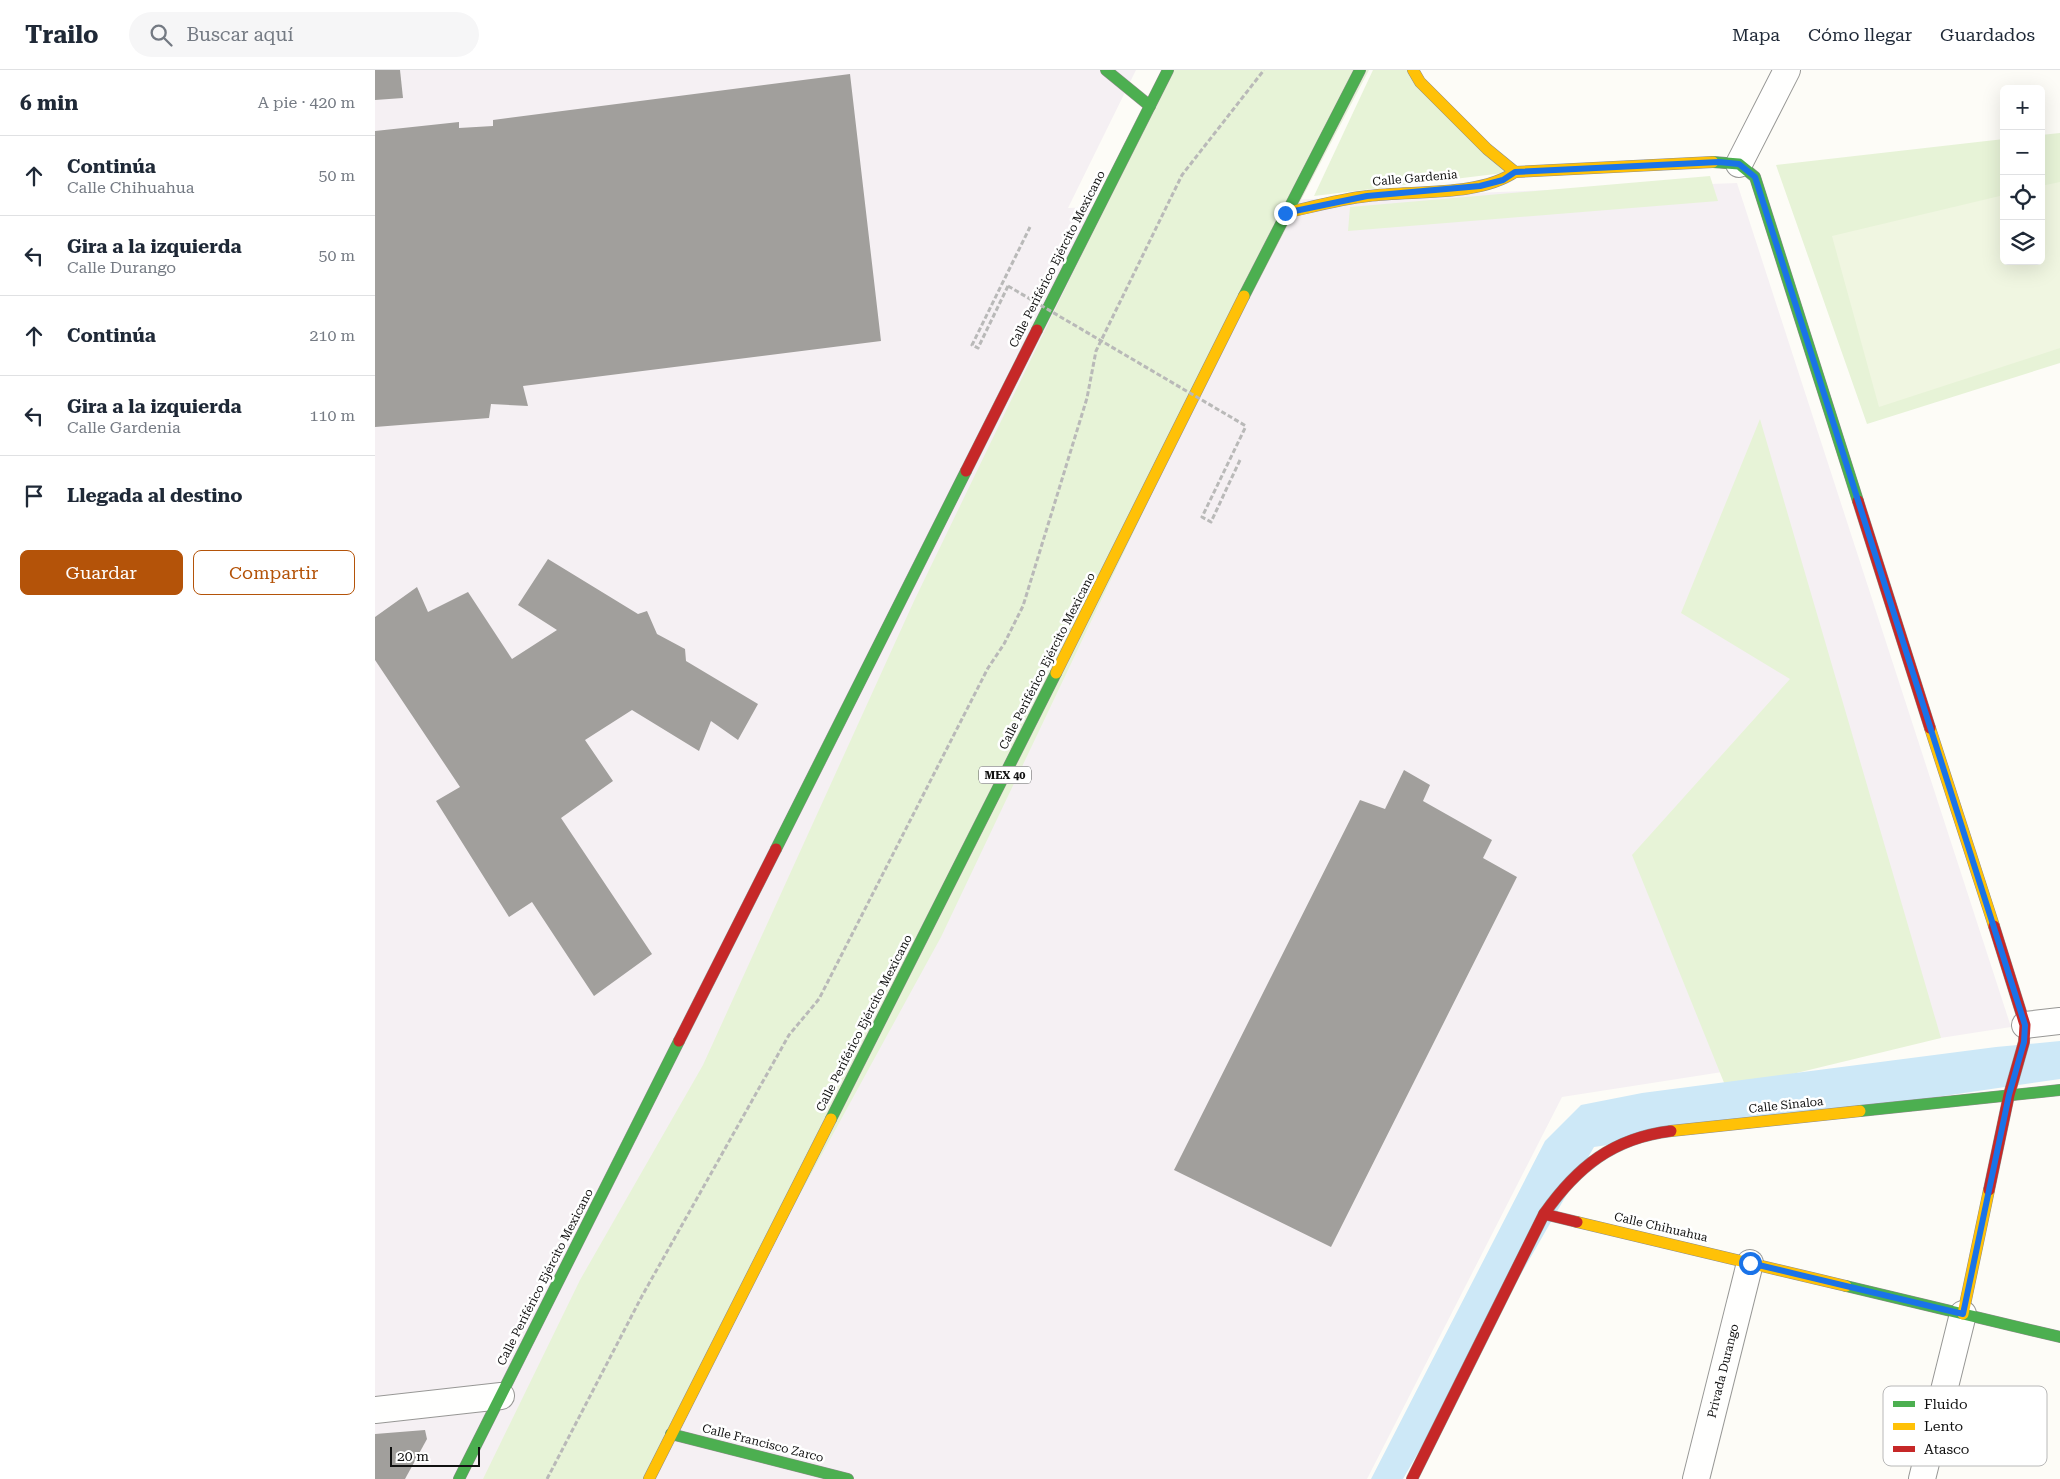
<!DOCTYPE html>
<html lang="es">
<head>
<meta charset="utf-8">
<style>
  body { margin:0; font-family:"Roboto Serif",serif; background:#f6f6f7; color:#1f2937 }
  .controls { position:absolute; right:15px; top:15px; display:grid; overflow:hidden; border-radius:8px; box-shadow:0 5px 20px #0002 }
  .controls button { width:45px; height:45px; display:grid; place-items:center; padding:0; border:0; border-bottom:1px solid #e0e1e3; background:#fff; color:#1f2937; font:25px sans-serif }
  .scale { position:absolute; left:15px; bottom:12px; width:90px; box-sizing:border-box; padding-left:5px; border:2px solid #111; border-top:0; font-size:14px; line-height:18px; white-space:nowrap; color:#111; -webkit-text-stroke:4px #fff; paint-order:stroke }
  .stop { position:absolute; width:15px; height:15px; margin:-11px; border:4px solid #1a73e8; border-radius:50%; background:#fff }
  .stop.end { background:#1a73e8; border-color:#fff; box-shadow:0 1px 5px #0008 }
  .list { margin:0; padding:0; list-style:none }
  h2 { display:flex; justify-content:space-between; align-items:center; height:65px; margin:0; padding:0 20px; font-size:21px }
  h2 small { font-size:16px; font-weight:400; color:#747a83 }
  .list li { display:grid; grid-template-columns:32px 1fr auto; gap:15px; align-items:center; box-sizing:border-box; height:80px; padding:0 20px; border-top:1px solid #e0e1e3 }
  .list b { display:block; font-size:19px; white-space:nowrap }
  .list p { margin:0; font-size:16px; white-space:nowrap; color:#747a83 }
  .list em { font-size:16px; font-style:normal; color:#747a83 }
  .actions { display:flex; gap:10px; padding:15px 20px }
  .actions a { flex:1; padding:11px 0; border:1px solid #b45309; border-radius:8px; text-align:center; font-size:18px; color:#b45309 }
  .actions .main { background:#b45309; color:#fff }
  .icon { flex:none; width:28px; height:28px; fill:none; stroke:currentColor; stroke-width:2; stroke-linecap:round; stroke-linejoin:round }
  .map { position:relative; flex:none; width:1685px; height:1409px; overflow:hidden }
  header { display:flex; align-items:center; gap:30px; box-sizing:border-box; height:70px; padding:0 25px; background:#fff; border-bottom:1px solid #e0e1e3 }
  header strong { font-size:24px }
  nav { display:flex; gap:28px; margin-inline-start:auto; font-size:18px }
  .search { width:350px; height:45px; background:#f6f6f7; display:flex; align-items:center; gap:12px; box-sizing:border-box; padding:0 18px; border-radius:28px; color:#747a83; font-size:19px }
  main { display:flex }
  aside { flex:1; background:#fff }
  .map>svg:first-child { display:block }
  .industrial { fill:#f5f0f3 }
  .green { fill:#e7f3d7 }
  .pitch { fill:#f0f6e1 }
  .water { fill:#cde8f7 }
  .building { fill:#a19f9c }
  .lines { fill:none; stroke-linecap:round; stroke-linejoin:round }
  .street-casing { stroke:#979795; stroke-width:28 }
  .fast-casing { stroke:#8e8d8b; stroke-width:12 }
  .slow-casing { stroke:#8e8d8b; stroke-width:12 }
  .jam-casing { stroke:#8e8d8b; stroke-width:12 }
  .path { stroke:#b9b9b8; stroke-width:3; stroke-dasharray:5 2.5; stroke-linecap:butt }
  .street { stroke:#fffffe; stroke-width:26 }
  .fast { stroke:#4caf50; stroke-width:11 }
  .slow { stroke:#ffc107; stroke-width:11 }
  .jam { stroke:#c62828; stroke-width:11 }
  .path-bridge { stroke:#b9b9b8; stroke-width:3; stroke-dasharray:5 2.5; stroke-linecap:butt }
  .route { stroke:#1a73e8; stroke-width:6 }
  .labels { text-anchor:middle; stroke-width:5; stroke-linejoin:round; paint-order:stroke }
  .shield { fill:#fff; stroke:#585858; stroke-width:1 }
  .shield-label { font-size:11px; font-weight:bold; fill:#111 }
  .street-label { font-size:12px; fill:#111; stroke:#fff }
  .key { fill:#fff; stroke:#b8b8b8; stroke-width:1 }
  .key-label { font-size:14px; fill:#111 }
</style>
</head>
<body>
<header>
<strong>Trailo</strong>
<div class="search"><svg class="icon" aria-label="search" viewBox="0 0 24 24"><circle cx="10" cy="10" r="6"/><path d="M15 15l6 6"/></svg>Buscar aquí</div>
<nav><a>Mapa</a><a>Cómo llegar</a><a>Guardados</a></nav>
</header>
<main>
<aside>
<h2>6 min<small>A pie · 420 m</small></h2>
<ul class="list">
<li><svg class="icon" aria-label="ahead" viewBox="0 0 24 24"><path d="M12 20V5M6 11l6-6 6 6"/></svg><div><b>Continúa</b><p>Calle Chihuahua</p></div><em>50 m</em></li>
<li><svg class="icon" aria-label="left" viewBox="0 0 24 24"><path d="M17 20v-9H6M10 6l-5 5 5 5"/></svg><div><b>Gira a la izquierda</b><p>Calle Durango</p></div><em>50 m</em></li>
<li><svg class="icon" aria-label="ahead" viewBox="0 0 24 24"><path d="M12 20V5M6 11l6-6 6 6"/></svg><div><b>Continúa</b></div><em>210 m</em></li>
<li><svg class="icon" aria-label="left" viewBox="0 0 24 24"><path d="M17 20v-9H6M10 6l-5 5 5 5"/></svg><div><b>Gira a la izquierda</b><p>Calle Gardenia</p></div><em>110 m</em></li>
<li><svg class="icon" aria-label="arrive" viewBox="0 0 24 24"><path d="M6 21V4h12l-3 4 3 4H6"/></svg><div><b>Llegada al destino</b></div></li>
</ul>
<div class="actions"><a class="main">Guardar</a><a>Compartir</a></div>
</aside>
<div class="map">
<svg width="1685" height="1409" viewBox="0 0 1685 1409">
  <rect width="100%" height="100%" fill="#fdfcf7"/>
  <path class="industrial" d="M0,0H761L693,138L1362,113L1636,957L1187,1027L992,1409H0Z"/>
  <g class="green">
    <path d="M796,0H994L819,335L566,867L344,1272L272,1409H108L205,1210L328,995L539,531Z"/>
    <path d="M998,0H1036L1137,102L939,126Z"/>
    <path d="M1685,63V293L1492,354L1401,95L1629,69V191H1666V65Z"/>
    <path d="M1335,106L1343,131L973,161L975,137Z"/>
    <path d="M1385,349L1566,968L1352,1020L1257,785L1415,609L1306,543Z"/>
  </g>
  <path class="pitch" d="M1685,112V278L1504,337L1457,166L1629,125V191H1666V116Z"/>
  <path class="water" d="M1685,971V1009L1219,1077L1028,1409H996L1170,1071L1206,1035L1267,1023L1621,977Z"/>
  <g class="building">
    <path d="M0,0H25L28,28L0,30Z"/>
    <path d="M475,4L506,271L148,316L153,336L116,334L114,348L0,357V61L84,52V58L118,56V50Z"/>
    <path d="M173,489L263,544L272,541L282,564L310,579L311,591L383,634L363,670L336,651L324,681L257,640L210,670L238,711L186,748L277,884L219,926L157,832L134,847L61,731L85,717L0,590V547L42,517L53,542L93,522L137,589L182,560L143,535Z"/>
    <path d="M1029,700L1055,715L1048,731L1117,770L1108,788L1142,807L956,1177L799,1100L985,730L1010,739Z"/>
    <path d="M50,1360L52,1369L30,1409H0V1364Z"/>
  </g>
  <g class="lines">
    <defs>
      <g id="street">
        <path d="M1364,94L1412,0"/>
        <path d="M1650,955L1685,951"/>
        <path d="M0,1340L126,1326"/>
        <path d="M1321,1409L1375,1193"/>
        <path d="M1547,1409L1588,1244"/>
      </g>
      <g id="fast">
        <path d="M731,0L775,36"/>
        <path d="M1338,92L1364,94L1380,107L1483,431"/>
        <path d="M869,226L985,0"/>
        <path d="M662,260L793,0"/>
        <path d="M401,779L591,401"/>
        <path d="M1485,1041L1685,1020"/>
        <path d="M456,1049L681,603"/>
        <path d="M1471,1216L1685,1267"/>
        <path d="M296,1364L473,1409"/>
        <path d="M84,1409L304,971"/>
      </g>
      <g id="slow">
        <path d="M1038,0L1045,12L1112,79L1140,102"/>
        <path d="M910,143C937,137 965,129 993,126C1038,120 1103,127 1140,102L1338,92"/>
        <path d="M681,603L869,226"/>
        <path d="M1555,658L1619,856"/>
        <path d="M1296,1061L1485,1041"/>
        <path d="M1202,1152L1471,1216"/>
        <path d="M1588,1244L1614,1120"/>
        <path d="M274,1409L456,1049"/>
      </g>
      <g id="jam">
        <path d="M591,401L662,260"/>
        <path d="M1483,431L1555,658"/>
        <path d="M304,971L401,779"/>
        <path d="M1614,1120L1634,1025L1649,972L1650,955L1619,856"/>
        <path d="M1169,1144C1202,1097 1238,1068 1296,1061"/>
        <path d="M1037,1409L1169,1144L1202,1152"/>
      </g>
    </defs>
    <use href="#street" class="street-casing"/>
    <use href="#fast" class="fast-casing"/>
    <use href="#slow" class="slow-casing"/>
    <use href="#jam" class="jam-casing"/>
    <g class="path">
      <path d="M633,216L603,278L597,275L655,157"/>
      <path d="M865,390L836,452L827,447L871,356"/>
      <path d="M172,1409L267,1226L414,965L444,929L613,598L629,574L648,536L712,328L721,281L807,105L889,0"/>
    </g>
    <use href="#street" class="street"/>
    <use href="#fast" class="fast"/>
    <use href="#slow" class="slow"/>
    <use href="#jam" class="jam"/>
    <path class="path-bridge" d="M633,216L871,356"/>
  </g>
  <g class="lines">
    <path class="route" d="M910,143L992,126L1105,116L1128,110L1140,102L1344,92L1364,94L1380,107L1650,955L1649,972L1634,1025L1588,1244L1375,1193"/>
  </g>
  <g class="labels">
    <rect class="shield" x="604" y="696.5" width="52" height="17" rx="4"/>
    <g class="shield-label">
      <text x="630" y="709">MEX 40</text>
    </g>
    <g class="street-label">
      <text transform="translate(1040 108) rotate(-5)" y="4">Calle Gardenia</text>
      <text transform="translate(682 189) rotate(-63)" y="4">Calle Periférico Ejército Mexicano</text>
      <text transform="translate(672 591) rotate(-63)" y="4">Calle Periférico Ejército Mexicano</text>
      <text transform="translate(489 953) rotate(-63)" y="4">Calle Periférico Ejército Mexicano</text>
      <text transform="translate(1411 1035) rotate(-6)" y="4">Calle Sinaloa</text>
      <text transform="translate(1286 1157) rotate(13)" y="4">Calle Chihuahua</text>
      <text transform="translate(170 1207) rotate(-63)" y="4">Calle Periférico Ejército Mexicano</text>
      <text transform="translate(1348 1301) rotate(-76)" y="4">Privada Durango</text>
      <text transform="translate(388 1373) rotate(14)" y="4">Calle Francisco Zarco</text>
    </g>
  </g>
  <rect x="1508" y="1316" width="164" height="80" rx="8" class="key"/>
  <rect x="1518" y="1331" width="22" height="6" fill="#4caf50"/>
  <rect x="1518" y="1353" width="22" height="7" fill="#ffc107"/>
  <rect x="1518" y="1376" width="22" height="6" fill="#c62828"/>
  <g class="key-label">
    <text x="1549" y="1339">Fluido</text>
    <text x="1549" y="1361">Lento</text>
    <text x="1549" y="1384">Atasco</text>
  </g>
</svg>
<div class="controls">
<button>+</button>
<button>−</button>
<button><svg class="icon" aria-label="locate" viewBox="0 0 24 24"><circle cx="12" cy="12" r="6"/><path d="M12 2v4M12 18v4M2 12h4M18 12h4"/></svg></button>
<button><svg class="icon" aria-label="layers" viewBox="0 0 24 24"><path d="M12 4l9 5-9 5-9-5zM3 14l9 5 9-5"/></svg></button>
</div>
<div class="scale">20 m</div>
<div class="stop" style="left:1375px;top:1193px"></div>
<div class="stop end" style="left:910px;top:143px"></div>
</div>
</main>
</body>
</html>
